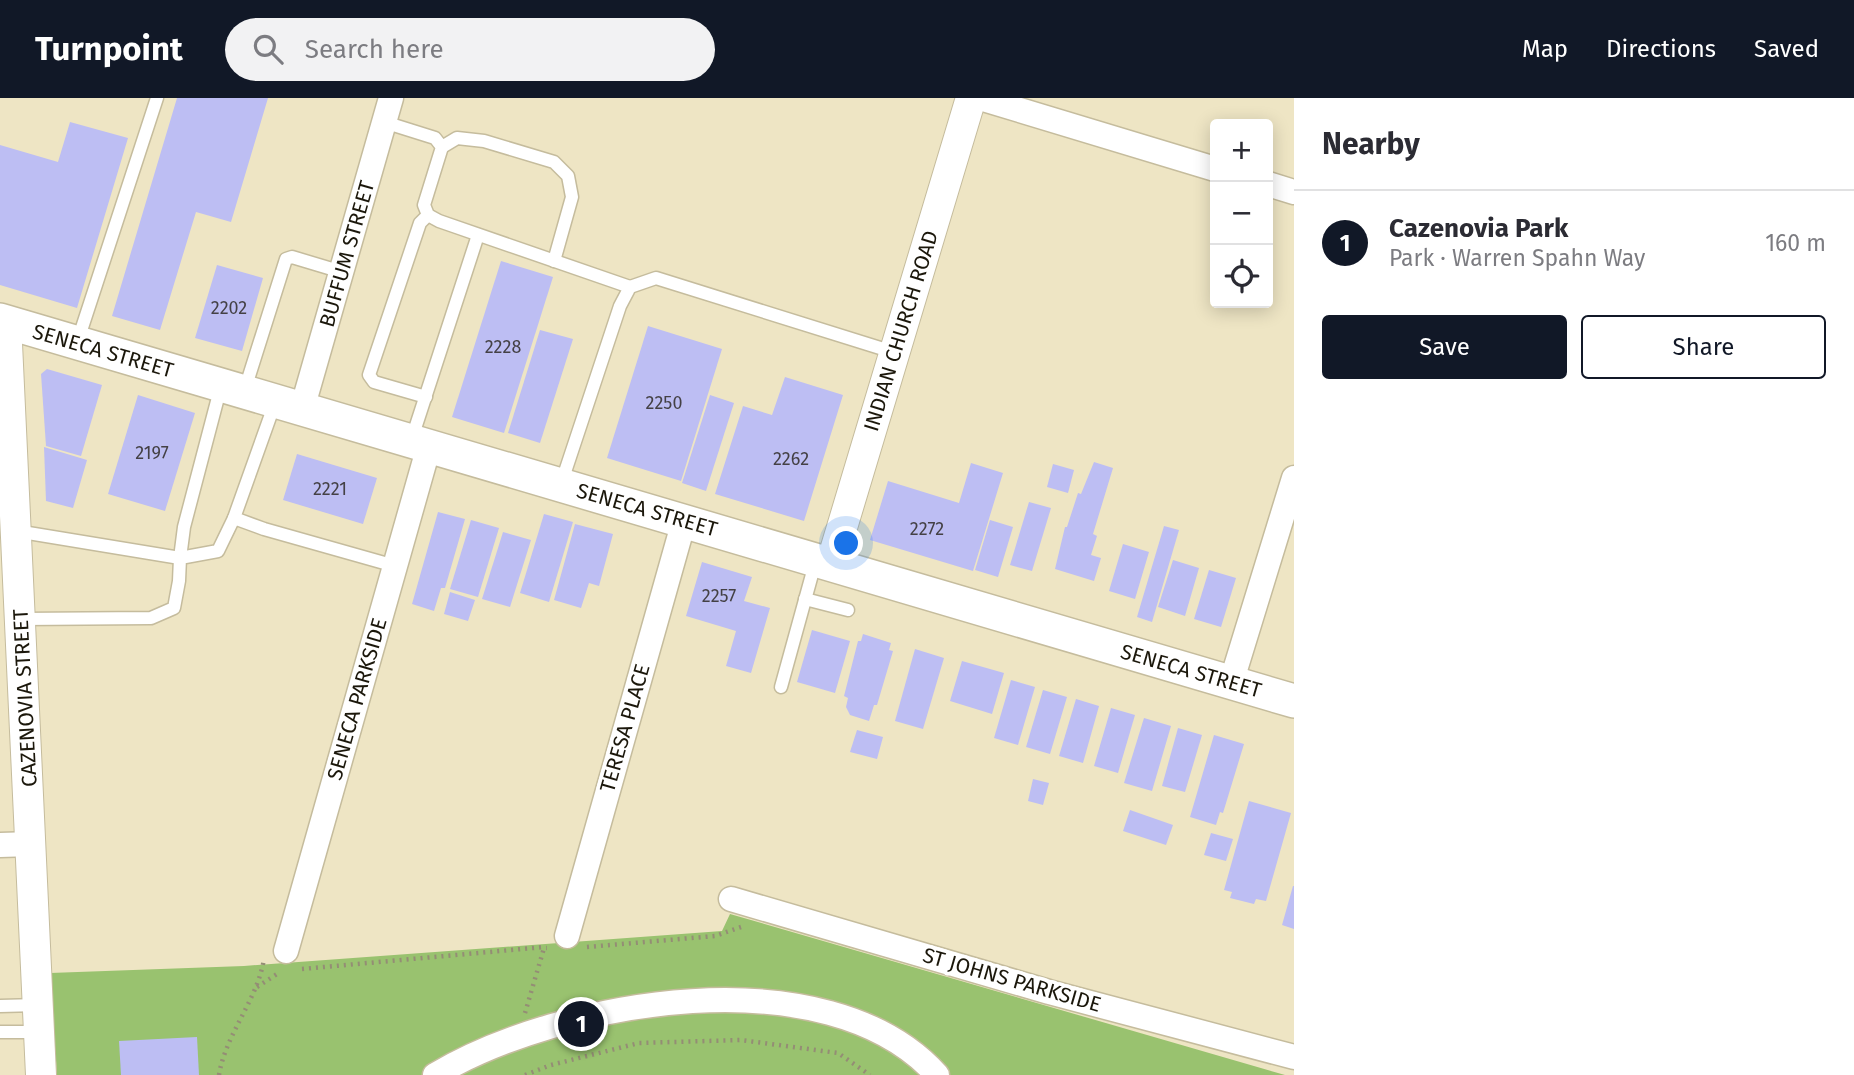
<!DOCTYPE html>
<html lang="en">
<head>
<meta charset="utf-8">
<style>
  body { margin:0; font-family:"Fira Sans",sans-serif; background:#f2f2f3; color:#2b2b33 }
  .controls { position:absolute; right:21px; top:21px; display:grid; overflow:hidden; border-radius:7px; box-shadow:0 4px 18px #0003 }
  .controls button { width:63px; height:63px; display:grid; place-items:center; padding:0; border:0; border-bottom:2px solid #e1e1e2; background:#fff; color:#2b2b33; font:35px sans-serif }
  .you { position:absolute; left:847px; top:446px; width:24px; height:24px; margin:-18px; border:5px solid #fff; border-radius:50%; background:#1a73e8; box-shadow:0 0 0 10px #1a73e833 }
  .badge { display:grid; place-items:center; width:46px; height:46px; border-radius:50%; background:#111827; color:#fff; font-size:23px; font-weight:700 }
  .pin { position:absolute; translate:-50% -50%; border:4px solid #fff; box-shadow:0 2px 7px #0006 }
  .list { margin:0; padding:0; list-style:none }
  h2 { display:flex; justify-content:space-between; align-items:center; height:91px; margin:0; padding:0 28px; font-size:30px }
  h2 small { font-size:23px; font-weight:400; color:#7c7c81 }
  .list li { display:grid; grid-template-columns:46px 1fr auto; gap:21px; align-items:center; box-sizing:border-box; height:105px; padding:0 28px; border-top:2px solid #e1e1e2 }
  .list b { display:block; font-size:26px; white-space:nowrap }
  .list p { margin:0; font-size:23px; white-space:nowrap; color:#7c7c81 }
  .list em { font-size:23px; font-style:normal; color:#7c7c81 }
  .actions { display:flex; gap:14px; padding:21px 28px }
  .actions a { flex:1; padding:16px 0; border:2px solid #111827; border-radius:7px; text-align:center; font-size:24px; color:#111827 }
  .actions .main { background:#111827; color:#fff }
  .icon { flex:none; width:38px; height:38px; fill:none; stroke:currentColor; stroke-width:2; stroke-linecap:round; stroke-linejoin:round }
  .map { position:relative; flex:none; width:1294px; height:977px; overflow:hidden }
  header { display:flex; align-items:center; gap:42px; box-sizing:border-box; height:98px; padding:0 35px; background:#111827; color:#fff }
  header strong { font-size:33px }
  nav { display:flex; gap:38px; margin-inline-start:auto; font-size:24px }
  .search { width:490px; height:63px; background:#f2f2f3; display:flex; align-items:center; gap:18px; box-sizing:border-box; padding:0 24px; border-radius:38px; color:#7c7c81; font-size:26px }
  main { display:flex }
  aside { flex:1; background:#fff }
  .map>svg:first-child { display:block }
  .green { fill:#99c26f }
  .building { fill:#bdbef3 }
  .lines { fill:none; stroke-linecap:round; stroke-linejoin:round }
  .service-casing { stroke:#c5bc9d; stroke-width:15 }
  .minor-casing { stroke:#c5bc9d; stroke-width:27 }
  .tertiary-casing { stroke:#c5bc9d; stroke-width:32 }
  .secondary-casing { stroke:#c5bc9d; stroke-width:36 }
  .path { stroke:#948d75; stroke-width:4.5; stroke-dasharray:2 5; stroke-linecap:butt }
  .service { stroke:#fff; stroke-width:12 }
  .minor { stroke:#fff; stroke-width:24 }
  .tertiary { stroke:#fff; stroke-width:30 }
  .secondary { stroke:#fff; stroke-width:33 }
  .labels { text-anchor:middle; stroke-width:7; stroke-linejoin:round; paint-order:stroke }
  .number-label { font-size:18px; fill:#444145 }
  .street-label { font-size:21px; fill:#1b170b; stroke:#fff }
</style>
</head>
<body>
<header>
<strong>Turnpoint</strong>
<div class="search"><svg class="icon" aria-label="search" viewBox="0 0 24 24"><circle cx="10" cy="10" r="6"/><path d="M15 15l6 6"/></svg>Search here</div>
<nav><a>Map</a><a>Directions</a><a>Saved</a></nav>
</header>
<main>
<div class="map">
<svg width="1294" height="977" viewBox="0 0 1294 977">
  <rect width="100%" height="100%" fill="#eee5c4"/>
  <path class="green" d="M730,816L1285,977H57L50,875L244,868L722,833Z"/>
  <g class="building">
    <path d="M177,0H268L231,124L196,114L160,232L112,218Z"/>
    <path d="M70,24L128,40L77,210L0,187V47L58,64Z"/>
    <path d="M501,163L553,179L504,335L452,319Z"/>
    <path d="M217,167L263,180L242,253L195,240Z"/>
    <path d="M648,228L722,251L681,383L607,360Z"/>
    <path d="M540,232L573,241L540,345L508,335Z"/>
    <path d="M47,271L102,287L81,358L46,348L41,276Z"/>
    <path d="M785,279L843,297L804,423L715,396L743,308L772,317Z"/>
    <path d="M138,297L195,315L165,413L108,396Z"/>
    <path d="M710,297L734,305L706,393L682,385Z"/>
    <path d="M44,349L87,362L73,410L46,403Z"/>
    <path d="M297,356L377,380L363,426L283,402Z"/>
    <path d="M1094,364L1113,370L1093,436L1097,438L1091,457L1101,460L1094,483L1055,471L1065,429H1067L1078,395L1081,396Z"/>
    <path d="M971,365L1003,375L973,473L870,442L888,383L959,405Z"/>
    <path d="M1053,366L1074,372L1068,395L1047,389Z"/>
    <path d="M1029,404L1051,410L1032,473L1010,467Z"/>
    <path d="M438,414L465,421L445,490H441L434,513L412,506Z"/>
    <path d="M544,416L573,424L549,504L520,495Z"/>
    <path d="M471,422L499,430L478,499L450,491Z"/>
    <path d="M990,422L1013,429L998,479L975,472Z"/>
    <path d="M575,426L613,436L599,488L589,485L581,510L554,502Z"/>
    <path d="M1164,428L1179,432L1152,524L1137,519Z"/>
    <path d="M503,434L531,442L510,509L482,501Z"/>
    <path d="M1123,446L1149,454L1135,501L1109,493Z"/>
    <path d="M1173,462L1199,470L1185,518L1158,509Z"/>
    <path d="M702,464L752,479L744,503L770,510L751,575L726,568L736,533L686,518Z"/>
    <path d="M1209,472L1236,480L1221,529L1194,521Z"/>
    <path d="M450,494L475,502L468,523L444,516Z"/>
    <path d="M812,532L850,543L835,595L797,584Z"/>
    <path d="M863,536L891,545L889,552L893,553L877,607H874L869,623L850,617L846,609L848,600L844,598L858,543H861Z"/>
    <path d="M915,551L944,560L923,631L895,623Z"/>
    <path d="M962,563L1004,575L992,616L950,603Z"/>
    <path d="M1011,582L1035,589L1018,647L994,640Z"/>
    <path d="M1043,592L1067,599L1050,656L1026,649Z"/>
    <path d="M1076,601L1099,608L1083,665L1059,658Z"/>
    <path d="M1111,610L1135,617L1118,675L1094,668Z"/>
    <path d="M1144,620L1171,628L1152,693L1124,685Z"/>
    <path d="M1178,630L1202,637L1185,694L1162,688Z"/>
    <path d="M857,632L883,639L877,661L850,654Z"/>
    <path d="M1214,637L1244,646L1223,715L1220,714L1216,727L1190,719Z"/>
    <path d="M1033,681L1049,685L1043,707L1028,703Z"/>
    <path d="M1249,703L1291,715L1266,803L1256,801L1254,806L1230,800L1232,794L1224,792Z"/>
    <path d="M1130,712L1173,727L1166,747L1123,733Z"/>
    <path d="M1211,735L1233,741L1226,763L1204,757Z"/>
    <path d="M1293,788H1294V831L1282,827Z"/>
    <path d="M197,939L199,977H121L119,943Z"/>
  </g>
  <g class="lines">
    <defs>
      <g id="service">
        <path d="M384,24L435,40L442,49L424,107L428,117L439,123L630,189"/>
        <path d="M442,49L457,40L484,43L554,64L568,78L572,99L554,163"/>
        <path d="M78,242L157,0"/>
        <path d="M244,294L286,161L292,159L342,174"/>
        <path d="M426,299L374,284L369,277L420,125L428,117"/>
        <path d="M275,305L234,420L264,431L395,468"/>
        <path d="M411,343L478,137"/>
        <path d="M561,386L620,208L630,189L656,180L893,254"/>
        <path d="M16,433L180,460L184,429L221,288"/>
        <path d="M805,501L848,512"/>
        <path d="M21,521L151,520L174,510L179,483L180,460L218,453L234,420"/>
        <path d="M781,589L816,462"/>
        <path d="M0,908L38,907"/>
        <path d="M0,934H38"/>
      </g>
      <g id="minor">
        <path d="M980,0L1215,71"/>
        <path d="M1268,86L1294,94"/>
        <path d="M302,311L391,0"/>
        <path d="M1231,585L1294,380"/>
        <path d="M0,747L32,746"/>
        <path d="M731,801L1049,894L1294,959"/>
        <path d="M567,838L684,423"/>
        <path d="M286,853L429,348"/>
        <path d="M435,977C561,902 827,855 937,977"/>
      </g>
      <g id="tertiary">
        <path d="M6,224L41,977"/>
        <path d="M831,466L971,0"/>
      </g>
      <path id="secondary" d="M0,222L1294,603"/>
    </defs>
    <use href="#service" class="service-casing"/>
    <use href="#minor" class="minor-casing"/>
    <use href="#tertiary" class="tertiary-casing"/>
    <use href="#secondary" class="secondary-casing"/>
    <g class="path">
      <path d="M587,849L715,838L741,829"/>
      <path d="M302,871L544,849"/>
      <path d="M257,889L280,874"/>
      <path d="M525,915L544,850H547"/>
      <path d="M219,977C226,935 257,903 264,861"/>
      <path d="M525,977L551,967L639,945L741,942L838,955L870,977"/>
    </g>
    <use href="#service" class="service"/>
    <use href="#minor" class="minor"/>
    <use href="#tertiary" class="tertiary"/>
    <use href="#secondary" class="secondary"/>
  </g>
  <g class="labels">
    <g class="number-label">
      <text x="229" y="216">2202</text>
      <text x="503" y="255">2228</text>
      <text x="664" y="311">2250</text>
      <text x="152" y="361">2197</text>
      <text x="791" y="367">2262</text>
      <text x="330" y="397">2221</text>
      <text x="927" y="437">2272</text>
      <text x="719" y="504">2257</text>
    </g>
    <g class="street-label">
      <text transform="translate(347 156) rotate(-74)" y="7">BUFFUM STREET</text>
      <text transform="translate(901 233) rotate(-73)" y="7">INDIAN CHURCH ROAD</text>
      <text transform="translate(103 253) rotate(16)" y="7">SENECA STREET</text>
      <text transform="translate(647 412) rotate(16)" y="7">SENECA STREET</text>
      <text transform="translate(1191 573) rotate(16)" y="7">SENECA STREET</text>
      <text transform="translate(25 600) rotate(-93)" y="7">CAZENOVIA STREET</text>
      <text transform="translate(357 601) rotate(-74)" y="7">SENECA PARKSIDE</text>
      <text transform="translate(625 630) rotate(-74)" y="7">TERESA PLACE</text>
      <text transform="translate(1012 882) rotate(16)" y="7">ST JOHNS PARKSIDE</text>
    </g>
  </g>
</svg>
<div class="controls">
<button>+</button>
<button>−</button>
<button><svg class="icon" aria-label="locate" viewBox="0 0 24 24"><circle cx="12" cy="12" r="6"/><path d="M12 2v4M12 18v4M2 12h4M18 12h4"/></svg></button>
</div>
<div class="you"></div>
<div class="pin badge" style="left:581px;top:926px">1</div>
</div>
<aside>
<h2>Nearby<small></small></h2>
<ul class="list">
<li><span class="badge">1</span><div><b>Cazenovia Park</b><p>Park · Warren Spahn Way</p></div><em>160 m</em></li>
</ul>
<div class="actions"><a class="main">Save</a><a>Share</a></div>
</aside>
</main>
</body>
</html>
